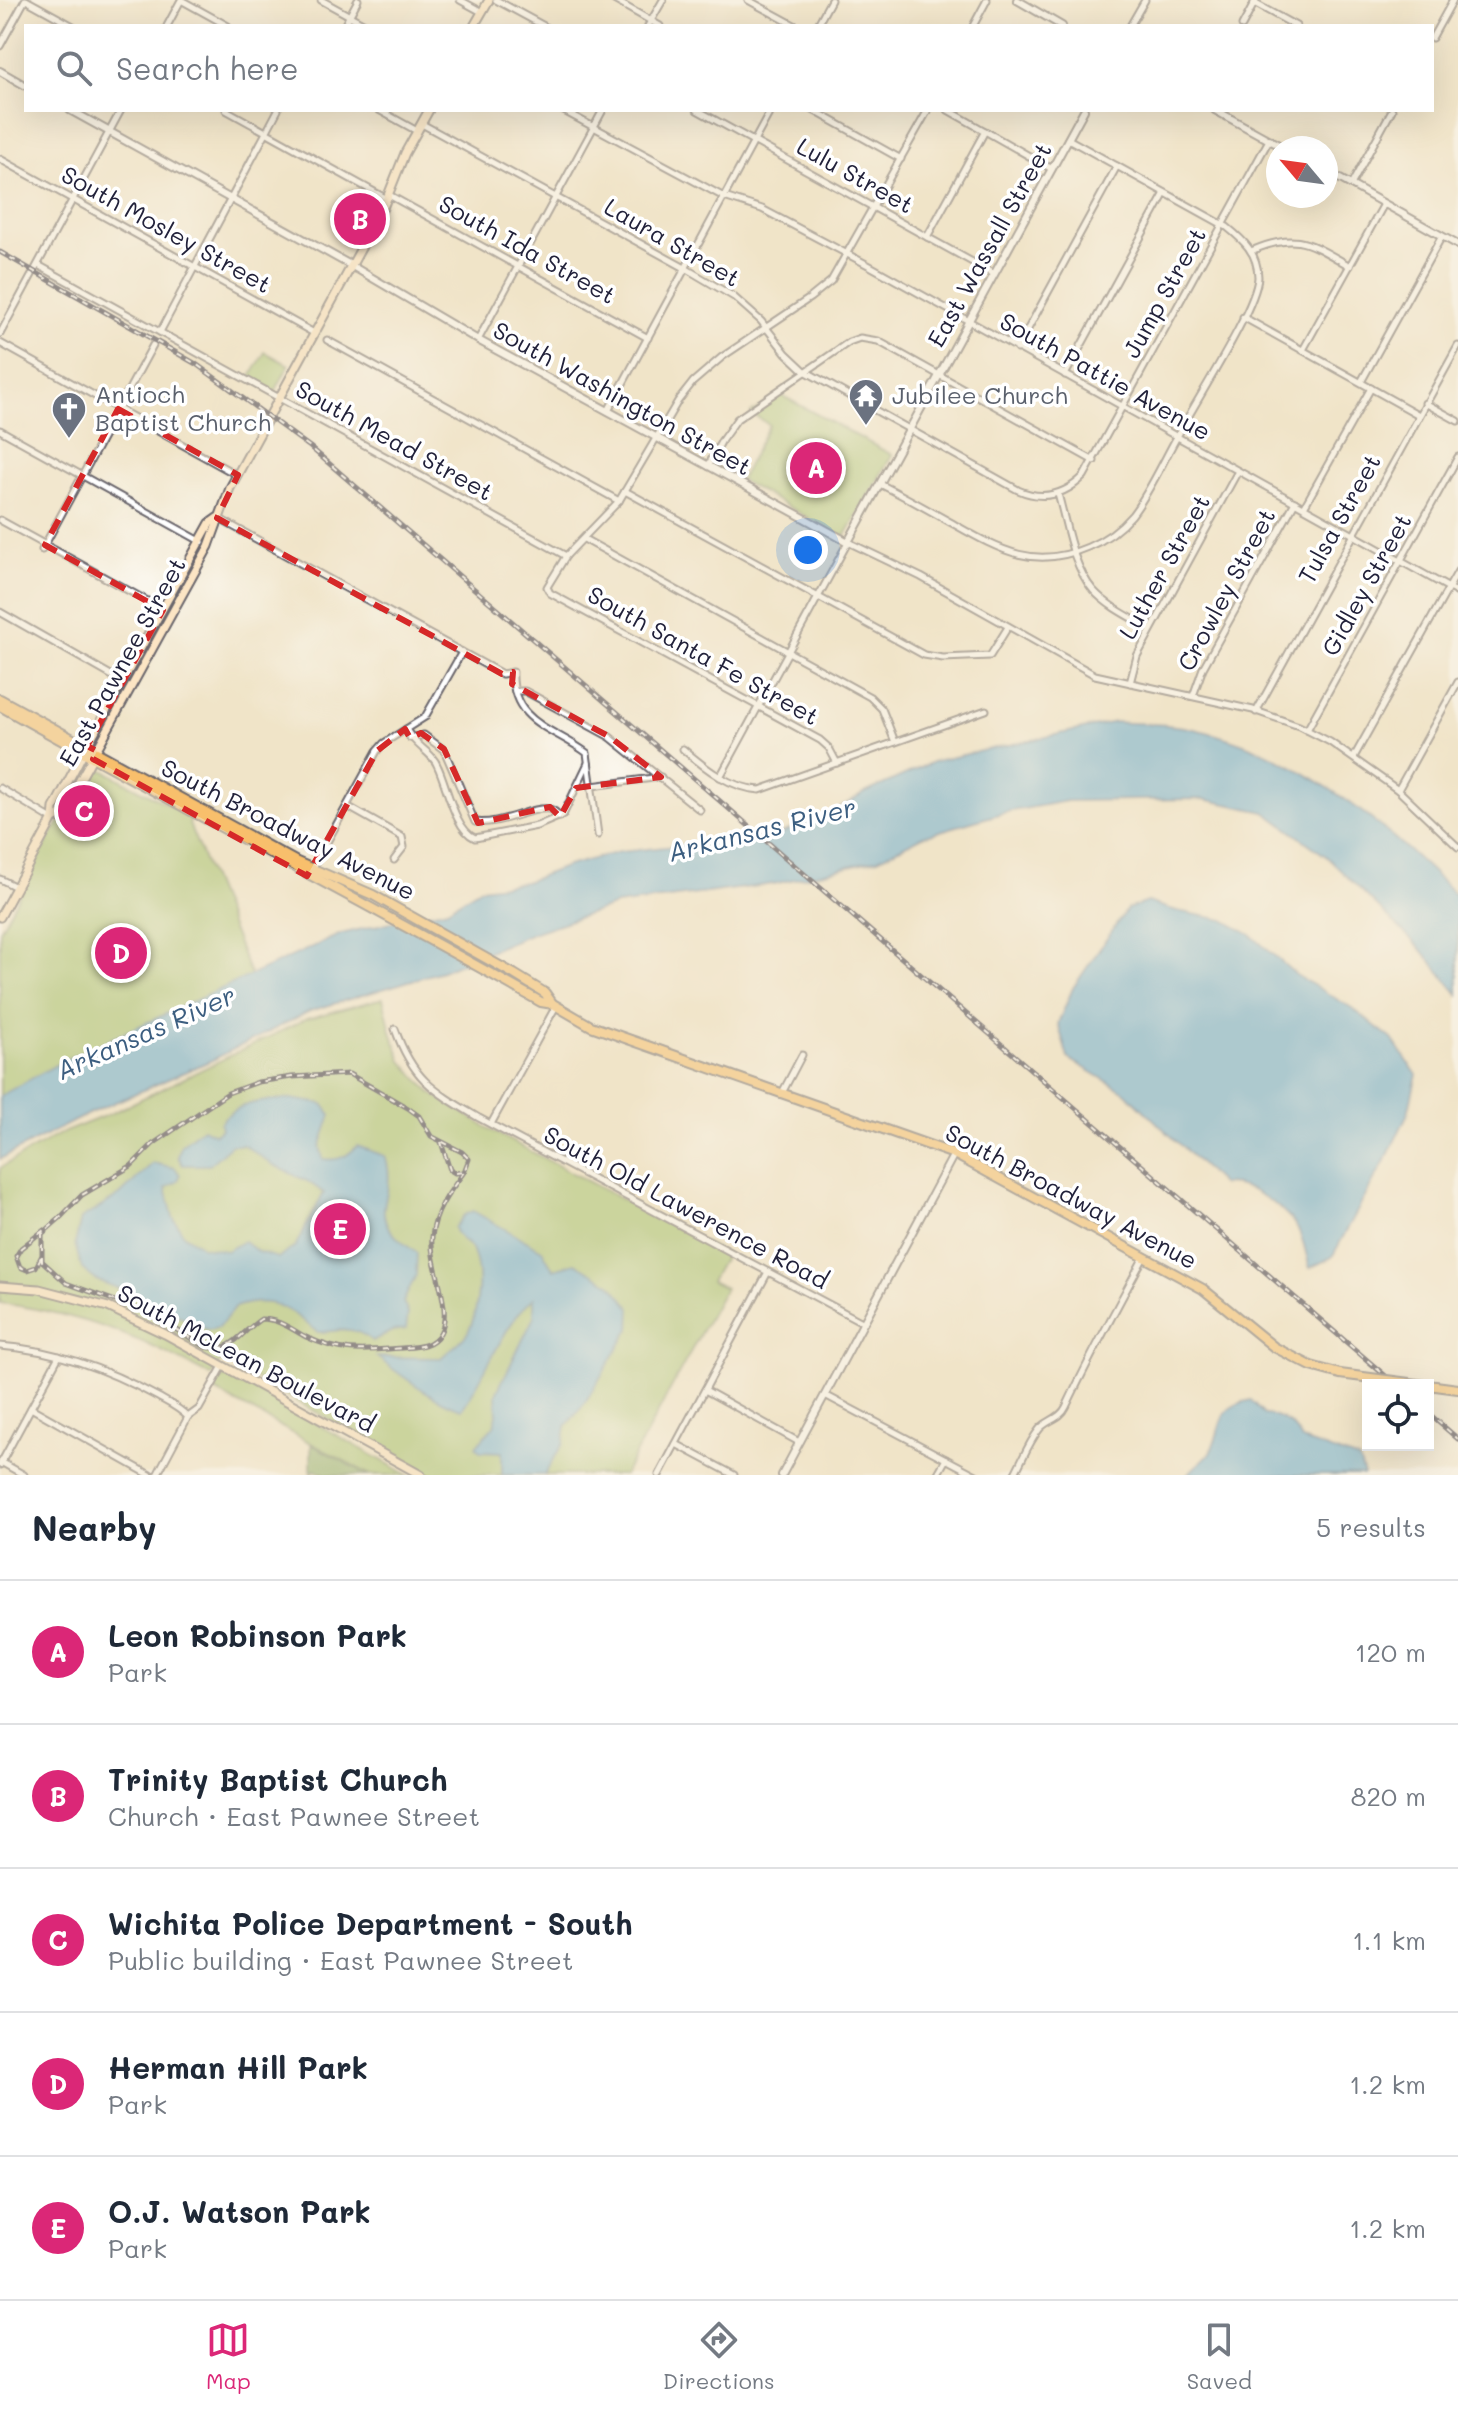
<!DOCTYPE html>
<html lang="en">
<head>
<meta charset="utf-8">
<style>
  body { margin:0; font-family:Mali,sans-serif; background:#f6f6f7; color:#1f2937 }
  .controls { position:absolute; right:24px; bottom:24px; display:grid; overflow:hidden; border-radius:0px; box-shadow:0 8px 32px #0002 }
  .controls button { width:72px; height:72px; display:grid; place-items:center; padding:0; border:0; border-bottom:2px solid #e0e1e3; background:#fff; color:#1f2937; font:40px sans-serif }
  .compass { position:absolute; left:1266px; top:136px; width:72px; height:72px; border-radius:50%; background:#fff; box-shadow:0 8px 32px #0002; rotate:299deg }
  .you { position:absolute; left:808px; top:550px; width:28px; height:28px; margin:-20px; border:6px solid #fff; border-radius:50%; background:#1a73e8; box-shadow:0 0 0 12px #1a73e833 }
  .badge { display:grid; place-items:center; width:52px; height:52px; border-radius:50%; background:#db2777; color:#fff; font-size:26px; font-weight:700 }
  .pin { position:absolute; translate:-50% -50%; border:4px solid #fff; box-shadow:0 2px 8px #0006 }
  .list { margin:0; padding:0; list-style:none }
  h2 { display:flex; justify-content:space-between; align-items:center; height:104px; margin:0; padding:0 32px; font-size:34px }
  h2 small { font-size:26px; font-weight:400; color:#747a83 }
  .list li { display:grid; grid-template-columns:52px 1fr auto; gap:24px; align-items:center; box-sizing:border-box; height:144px; padding:0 32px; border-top:2px solid #e0e1e3 }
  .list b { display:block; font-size:30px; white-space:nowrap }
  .list p { margin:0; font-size:26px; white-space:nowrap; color:#747a83 }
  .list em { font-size:26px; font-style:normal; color:#747a83 }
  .icon { flex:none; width:44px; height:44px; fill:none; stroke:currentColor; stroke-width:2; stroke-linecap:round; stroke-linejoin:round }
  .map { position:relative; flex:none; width:1458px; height:1475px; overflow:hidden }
  .search { position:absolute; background:#fff; box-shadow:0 8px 32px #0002; left:24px; right:24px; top:24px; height:88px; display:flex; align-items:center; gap:20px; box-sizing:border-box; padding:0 28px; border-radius:0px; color:#747a83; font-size:30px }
  .sheet { height:824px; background:#fff }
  nav { display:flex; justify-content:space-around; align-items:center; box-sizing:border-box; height:112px; border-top:2px solid #e0e1e3; background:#fff; font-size:22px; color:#747a83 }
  nav a { display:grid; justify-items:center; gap:4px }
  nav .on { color:#db2777 }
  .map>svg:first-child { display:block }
  .green { fill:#9dc069; stroke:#607152; stroke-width:2 }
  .forest { fill:#7ea65d; stroke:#50644c; stroke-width:2 }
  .water { fill:#5ca8d5; stroke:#3f6588; stroke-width:2 }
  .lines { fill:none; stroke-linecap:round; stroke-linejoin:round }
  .minor-casing { stroke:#6a666c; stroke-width:9 }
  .tertiary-casing { stroke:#6a666c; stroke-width:10 }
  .secondary-casing { stroke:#6a666c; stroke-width:11 }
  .primary-casing { stroke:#6a666c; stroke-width:12 }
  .minor { stroke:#fff; stroke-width:5 }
  .tertiary { stroke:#fff; stroke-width:6 }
  .secondary { stroke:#fce5c4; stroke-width:7 }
  .primary { stroke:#f8bf6c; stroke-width:8 }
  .rail-casing { stroke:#22223b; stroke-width:5 }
  .rail { stroke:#fff; stroke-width:2; stroke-dasharray:6; stroke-linecap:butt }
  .primary-bridge-casing { stroke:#6a666c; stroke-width:12; stroke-linecap:butt }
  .primary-bridge { stroke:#f8bf6c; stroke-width:8 }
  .marked { fill:none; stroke:#d62828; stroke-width:6; stroke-dasharray:16 10; stroke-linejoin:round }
  .labels { text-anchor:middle; stroke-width:7; stroke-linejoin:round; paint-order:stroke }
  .street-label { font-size:24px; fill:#22223b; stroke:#fff }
  .worship-label { font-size:24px; fill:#5b616d; stroke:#fff; text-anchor:start }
  .water-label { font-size:26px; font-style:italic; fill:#3c5e80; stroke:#fff }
</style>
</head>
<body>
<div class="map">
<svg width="1458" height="1475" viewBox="0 0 1458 1475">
  <rect width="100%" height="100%" fill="#fff"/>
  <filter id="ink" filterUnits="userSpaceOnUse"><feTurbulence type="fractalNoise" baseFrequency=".0125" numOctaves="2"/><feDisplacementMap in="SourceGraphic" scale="16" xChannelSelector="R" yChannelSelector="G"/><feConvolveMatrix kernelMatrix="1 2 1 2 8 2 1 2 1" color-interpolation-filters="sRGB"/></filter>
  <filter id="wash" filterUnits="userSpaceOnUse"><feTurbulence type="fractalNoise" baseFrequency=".006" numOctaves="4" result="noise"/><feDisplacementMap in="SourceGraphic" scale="32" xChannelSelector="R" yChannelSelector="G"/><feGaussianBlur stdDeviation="1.8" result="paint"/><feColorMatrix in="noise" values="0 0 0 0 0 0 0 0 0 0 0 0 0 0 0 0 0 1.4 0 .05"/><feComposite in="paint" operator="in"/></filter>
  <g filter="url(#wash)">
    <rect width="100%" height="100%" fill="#f0e4c8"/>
    <g class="green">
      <path d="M265,352L289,365L275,392L250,378Z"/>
      <path d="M779,394L892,455L846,535H839L740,480L769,425L751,413Z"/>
      <path d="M99,768L192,817L189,824L251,976L0,1098V930L54,830C66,815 82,773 99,768Z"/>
      <path d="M383,998L391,1031L402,1061L431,1093L494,1132L726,1254L711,1281L725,1288L624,1475H431L221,1360L211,1376C137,1336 84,1315 0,1303V1168L60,1134L112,1113L306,1019Z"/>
      <path d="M228,1375L236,1379L408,1475H370L213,1390L218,1380Z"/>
    </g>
    <path class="forest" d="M311,1444L370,1475H327L314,1470L311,1475Z"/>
    <g class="water">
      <path d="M1115,722C1140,724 1169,723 1194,729C1299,752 1383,823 1458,897V994L1422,950L1327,857L1265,812L1203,799L1067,801L1006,812L923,836L878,859L774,884L616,905L532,933L442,971L310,1011L212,1060L88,1114L0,1159V1096L65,1060L341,934L447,909L481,888L525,882L567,866L619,852L777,835L829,814L867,792L935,761Z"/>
      <path d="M1147,902L1177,911L1224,920L1251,935L1296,975L1352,1008L1392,1039L1417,1075L1408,1113L1388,1155L1332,1257L1310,1268C1306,1256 1304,1237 1296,1226C1284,1207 1245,1180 1222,1185L1125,1092L1068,1058L1058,1023L1073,988L1127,909Z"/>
      <path d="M291,1099L323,1104L331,1115L320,1147L323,1159C338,1161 347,1157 357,1146L385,1156C401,1203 356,1212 417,1253L416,1275L403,1302L408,1313L406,1329L392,1331L372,1341C350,1323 342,1332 317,1332C288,1308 273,1295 235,1307L218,1328L208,1330L138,1296L96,1280L82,1269L75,1244L81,1219L120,1195L153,1163L175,1168L180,1175L178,1181L166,1188L173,1217L183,1234L202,1247L226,1251L244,1241L258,1252L278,1258L295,1247L324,1193L309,1182L273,1165L244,1145H231L209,1165H183L178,1157L181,1145L203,1128L215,1134L221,1129L220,1123C235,1102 266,1100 291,1099Z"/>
      <path d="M473,1211L542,1250L553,1269L575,1263L611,1284L631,1308L630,1329L584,1404L566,1426L563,1444L544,1475H502V1452L480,1451L476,1446L494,1426L497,1415L496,1394L534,1317V1298C505,1320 484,1379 462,1409C436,1402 398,1373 377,1357L441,1358C449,1350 463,1341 468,1332C479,1311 482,1272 473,1252C468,1241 459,1242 454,1228L464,1215Z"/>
      <path d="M1251,1400L1264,1415C1280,1414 1295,1426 1302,1440L1359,1460L1364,1475H1188C1193,1466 1205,1461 1210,1452C1225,1425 1214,1408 1251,1400Z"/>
    </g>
  </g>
  <g filter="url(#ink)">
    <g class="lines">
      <defs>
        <g id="minor">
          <path d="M26,0L73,26"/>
          <path d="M321,0L368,26"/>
          <path d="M460,0L482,12"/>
          <path d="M496,0L544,26"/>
          <path d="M614,0L660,26"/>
          <path d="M748,0L796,26"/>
          <path d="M1254,3L1296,26"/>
          <path d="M167,26L181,0L228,26"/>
          <path d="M344,26L358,0"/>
          <path d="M648,26L663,0"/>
          <path d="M817,26L831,0"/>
          <path d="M973,26L987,0"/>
          <path d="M1130,26L1145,0"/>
          <path d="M1242,26L1256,0"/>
          <path d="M1432,38L1453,0"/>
          <path d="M0,46L25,0"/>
          <path d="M226,110L387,199"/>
          <path d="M379,110L417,131"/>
          <path d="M562,110L724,197L762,209L870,266L1458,593"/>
          <path d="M697,110L994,274"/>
          <path d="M813,110L901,159"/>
          <path d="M948,110L1052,169"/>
          <path d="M422,124L685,268L734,297L761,321L786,353L805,371L1018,490C1043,501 1065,495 1084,476L1269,140"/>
          <path d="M0,159L314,333"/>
          <path d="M1351,185L1392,110"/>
          <path d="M389,195L648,338"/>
          <path d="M927,237L985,131"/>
          <path d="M1251,251C1297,231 1309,243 1350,266"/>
          <path d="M38,265L566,556"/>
          <path d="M1243,317L1419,415"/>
          <path d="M160,332L278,110"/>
          <path d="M0,334L121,110"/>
          <path d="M327,340L619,501"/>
          <path d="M478,340L603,110"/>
          <path d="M0,343L237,475"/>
          <path d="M1017,349L1117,166"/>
          <path d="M1303,350L1384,204"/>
          <path d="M1065,375L1165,193"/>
          <path d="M1361,382L1442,236"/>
          <path d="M1425,403L1458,421"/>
          <path d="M608,411L771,110"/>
          <path d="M0,430L202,542"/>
          <path d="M708,466L722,440L737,419L849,342L860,338L878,341L1094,461"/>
          <path d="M880,484C904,496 927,509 950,522C998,549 1033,571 1088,547C1105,540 1120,529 1132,515C1151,490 1163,461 1178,435C1195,402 1257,308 1258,277C1258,253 1243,240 1227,227L1068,139"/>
          <path d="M625,491L924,655L943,658L990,656L1008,627"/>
          <path d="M1058,494C1067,525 1072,565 1093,590C1108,607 1132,618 1151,629"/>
          <path d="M1304,507L1371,388"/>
          <path d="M218,518L502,674L513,672C511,723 554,728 587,753L598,835"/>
          <path d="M0,520L162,609"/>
          <path d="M584,539L870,697L882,709L895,742"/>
          <path d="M42,550L153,345"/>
          <path d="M0,612L123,682"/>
          <path d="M1130,683L1137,656L1238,471"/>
          <path d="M515,691H525L610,737L700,810"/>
          <path d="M1193,696L1203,668L1295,502"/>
          <path d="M1256,712L1458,346"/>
          <path d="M406,729C416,748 432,751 438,767C447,786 455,830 475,838L537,826L563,815L588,763"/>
          <path d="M1307,730L1458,457"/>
          <path d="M410,738L424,735L444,750L475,822C499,826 533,806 549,809C554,810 557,813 560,817"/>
          <path d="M683,749C706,769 730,788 760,790L986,710"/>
          <path d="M1354,757L1458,571"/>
          <path d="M837,763L829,748L820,740L550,593L547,587L566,556L619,501L678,401L693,382L722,357L810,298L831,281L928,110"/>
          <path d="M720,777L848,542L921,577L1095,675L1253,710L1299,726L1330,742L1398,790L1458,847"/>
          <path d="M592,786L661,777"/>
          <path d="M0,788L52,819"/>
          <path d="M1398,790L1458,682"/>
          <path d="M347,806L402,837L404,847L394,860"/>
          <path d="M311,871L377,751L384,743L425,717L462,652"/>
          <path d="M0,879L16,887"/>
          <path d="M395,1029C413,1080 434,1091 479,1118L864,1323"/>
          <path d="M782,1093L802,1055"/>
          <path d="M491,1124L556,1006"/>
          <path d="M0,1346C56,1350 109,1370 158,1397C169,1403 180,1408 188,1417"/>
          <path d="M705,1390L799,1442"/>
          <path d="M825,1395L976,1475"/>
          <path d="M31,1408L150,1475"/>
          <path d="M676,1444L734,1475"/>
          <path d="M1,1462L24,1475"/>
          <path d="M0,1465L59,1356"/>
          <path d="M157,1475L188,1417L199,1409L223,1366"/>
          <path d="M659,1475L768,1272"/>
          <path d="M937,1475L946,1459"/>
          <path d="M1014,1475C1022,1461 1028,1444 1038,1431C1045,1420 1060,1420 1066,1407C1090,1356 1117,1307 1144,1257"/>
        </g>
        <g id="tertiary">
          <path d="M1017,0L1062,26"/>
          <path d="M0,71L26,86"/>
          <path d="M70,110L352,266L478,340L848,542L1084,110"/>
          <path d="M1215,110L1284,148"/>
          <path d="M1326,171L1458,245"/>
          <path d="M782,1475L954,1154"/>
        </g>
        <g id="secondary">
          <path d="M474,26L489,0"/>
          <path d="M53,819L60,816L209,546L230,488L383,208L405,153L429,110"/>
          <path d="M0,917L53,819L54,808L83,753L200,541L210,523L217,518"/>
          <path d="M0,1286L39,1289L108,1307L165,1334L421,1475"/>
        </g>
        <g id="primary">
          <path d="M0,699L297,862L373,895L514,974L545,993L552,1003"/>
          <path d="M0,706C179,807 362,900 541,1002L553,1004L591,1026L954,1154L1203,1289L1274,1347L1311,1366L1340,1374"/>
          <path d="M1428,1385L1458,1389"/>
        </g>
      </defs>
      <use href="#minor" class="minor-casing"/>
      <use href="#tertiary" class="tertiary-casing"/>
      <use href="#secondary" class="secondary-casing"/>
      <use href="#primary" class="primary-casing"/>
      <use href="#minor" class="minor"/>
      <use href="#tertiary" class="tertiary"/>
      <use href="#secondary" class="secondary"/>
      <use href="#primary" class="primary"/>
      <defs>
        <g id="rail">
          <path d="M0,252L196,364L310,447L1396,1385"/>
          <path d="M441,1142L450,1170L455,1173L464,1172L469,1159L462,1152L431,1136L419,1116L408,1108L349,1074L292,1077L258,1082L228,1093L153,1144L131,1166L82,1195L59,1219L42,1234V1261L66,1283L146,1312L206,1347C233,1353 241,1332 261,1319C279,1319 291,1329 306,1337C343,1354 363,1351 402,1348C416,1347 432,1347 440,1333C454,1309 429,1264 432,1237C434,1212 450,1191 464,1172"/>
          <path d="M41,1257L36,1267L27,1270L20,1267L16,1256L21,1248L44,1230"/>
          <path d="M1428,1413L1458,1439"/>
        </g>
      </defs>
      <use href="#rail" class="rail-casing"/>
      <use href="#rail" class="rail"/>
      <defs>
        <path id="primary-bridge" d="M1340,1374L1425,1385"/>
      </defs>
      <use href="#primary-bridge" class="primary-bridge-casing"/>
      <use href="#primary-bridge" class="primary-bridge"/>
    </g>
  </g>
  <path d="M0 0H1458V1475H0ZM118,409L238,475L217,518L502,674L513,672L512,684L610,737L661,777L576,788L560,817L550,807L478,823L444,749L421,733L410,738L405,729L377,751L307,876L93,759L97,751L87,746L163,610L45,545Z" fill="#f0e4c8" fill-opacity=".55" fill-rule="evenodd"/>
  <path class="marked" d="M118,409L238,475L217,518L502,674L513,672L512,684L610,737L661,777L576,788L560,817L550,807L478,823L444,749L421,733L410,738L405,729L377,751L307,876L93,759L97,751L87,746L163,610L45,545Z"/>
  <defs>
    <symbol id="temple-pin" viewBox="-11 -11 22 30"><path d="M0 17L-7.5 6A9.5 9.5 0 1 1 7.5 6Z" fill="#6b7280" stroke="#fff"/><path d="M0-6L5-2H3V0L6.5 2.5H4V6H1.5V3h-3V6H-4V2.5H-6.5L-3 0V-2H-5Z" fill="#fff"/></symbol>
    <symbol id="church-pin" viewBox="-11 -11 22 30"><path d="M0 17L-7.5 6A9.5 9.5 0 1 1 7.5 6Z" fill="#6b7280" stroke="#fff"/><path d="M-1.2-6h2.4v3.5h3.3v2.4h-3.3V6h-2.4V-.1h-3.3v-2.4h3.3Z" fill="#fff"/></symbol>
  </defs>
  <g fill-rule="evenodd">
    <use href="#temple-pin" x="846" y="376" width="40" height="54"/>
    <use href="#church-pin" x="49" y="389" width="40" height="54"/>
  </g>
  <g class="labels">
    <g class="street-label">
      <text transform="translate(855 176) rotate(29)" y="8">Lulu Street</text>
      <text transform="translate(166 230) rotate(29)" y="8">South Mosley Street</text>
      <text transform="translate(672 243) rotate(30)" y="8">Laura Street</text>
      <text transform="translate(990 245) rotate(-61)" y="8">East Wassall Street</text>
      <text transform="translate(527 250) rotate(29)" y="8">South Ida Street</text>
      <text transform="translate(1165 293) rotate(-61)" y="8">Jump Street</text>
      <text transform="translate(1105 377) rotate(29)" y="8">South Pattie Avenue</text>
      <text transform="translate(622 399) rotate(29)" y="8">South Washington Street</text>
      <text transform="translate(394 441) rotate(29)" y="8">South Mead Street</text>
      <text transform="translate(1340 519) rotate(-61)" y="8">Tulsa Street</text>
      <text transform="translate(1165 567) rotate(-61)" y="8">Luther Street</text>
      <text transform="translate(1367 585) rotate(-61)" y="8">Gidley Street</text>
      <text transform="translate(1227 590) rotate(-62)" y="8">Crowley Street</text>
      <text transform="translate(703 656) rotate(29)" y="8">South Santa Fe Street</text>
      <text transform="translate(123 662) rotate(-61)" y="8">East Pawnee Street</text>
      <text transform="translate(288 830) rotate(27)" y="8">South Broadway Avenue</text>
      <text transform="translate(1071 1197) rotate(28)" y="8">South Broadway Avenue</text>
      <text transform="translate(686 1208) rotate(28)" y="8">South Old Lawerence Road</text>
      <text transform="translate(246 1359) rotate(28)" y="8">South McLean Boulevard</text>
    </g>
    <g class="worship-label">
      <text x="95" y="403">Antioch<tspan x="95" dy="28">Baptist Church</tspan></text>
      <text x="892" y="404">Jubilee Church</text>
    </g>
    <g class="water-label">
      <text transform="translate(762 830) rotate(-14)" y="9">Arkansas River</text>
      <text transform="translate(146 1033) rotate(-24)" y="9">Arkansas River</text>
    </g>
  </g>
</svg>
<div class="controls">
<button><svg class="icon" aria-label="locate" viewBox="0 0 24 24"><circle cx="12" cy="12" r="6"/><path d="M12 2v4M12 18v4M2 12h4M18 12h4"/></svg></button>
</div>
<svg class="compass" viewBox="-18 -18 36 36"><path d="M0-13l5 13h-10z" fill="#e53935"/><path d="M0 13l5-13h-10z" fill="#747a83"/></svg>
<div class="you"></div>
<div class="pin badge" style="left:816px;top:468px">A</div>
<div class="pin badge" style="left:360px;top:219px">B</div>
<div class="pin badge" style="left:84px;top:811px">C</div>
<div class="pin badge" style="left:121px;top:953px">D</div>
<div class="pin badge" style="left:340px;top:1229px">E</div>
<div class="search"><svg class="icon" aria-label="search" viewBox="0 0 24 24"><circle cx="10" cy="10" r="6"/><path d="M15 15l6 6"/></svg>Search here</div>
</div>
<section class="sheet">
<h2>Nearby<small>5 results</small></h2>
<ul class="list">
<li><span class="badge">A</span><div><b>Leon Robinson Park</b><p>Park</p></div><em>120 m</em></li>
<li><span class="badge">B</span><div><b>Trinity Baptist Church</b><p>Church · East Pawnee Street</p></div><em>820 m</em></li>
<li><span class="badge">C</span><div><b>Wichita Police Department - South</b><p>Public building · East Pawnee Street</p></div><em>1.1 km</em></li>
<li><span class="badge">D</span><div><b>Herman Hill Park</b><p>Park</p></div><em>1.2 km</em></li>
<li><span class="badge">E</span><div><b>O.J. Watson Park</b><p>Park</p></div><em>1.2 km</em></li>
</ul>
</section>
<nav>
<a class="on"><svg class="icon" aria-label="map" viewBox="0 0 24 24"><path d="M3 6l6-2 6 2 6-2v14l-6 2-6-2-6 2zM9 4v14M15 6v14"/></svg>Map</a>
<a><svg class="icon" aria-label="directions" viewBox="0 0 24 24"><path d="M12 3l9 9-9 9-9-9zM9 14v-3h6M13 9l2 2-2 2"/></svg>Directions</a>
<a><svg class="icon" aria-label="saved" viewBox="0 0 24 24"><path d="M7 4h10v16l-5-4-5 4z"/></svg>Saved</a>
</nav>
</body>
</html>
